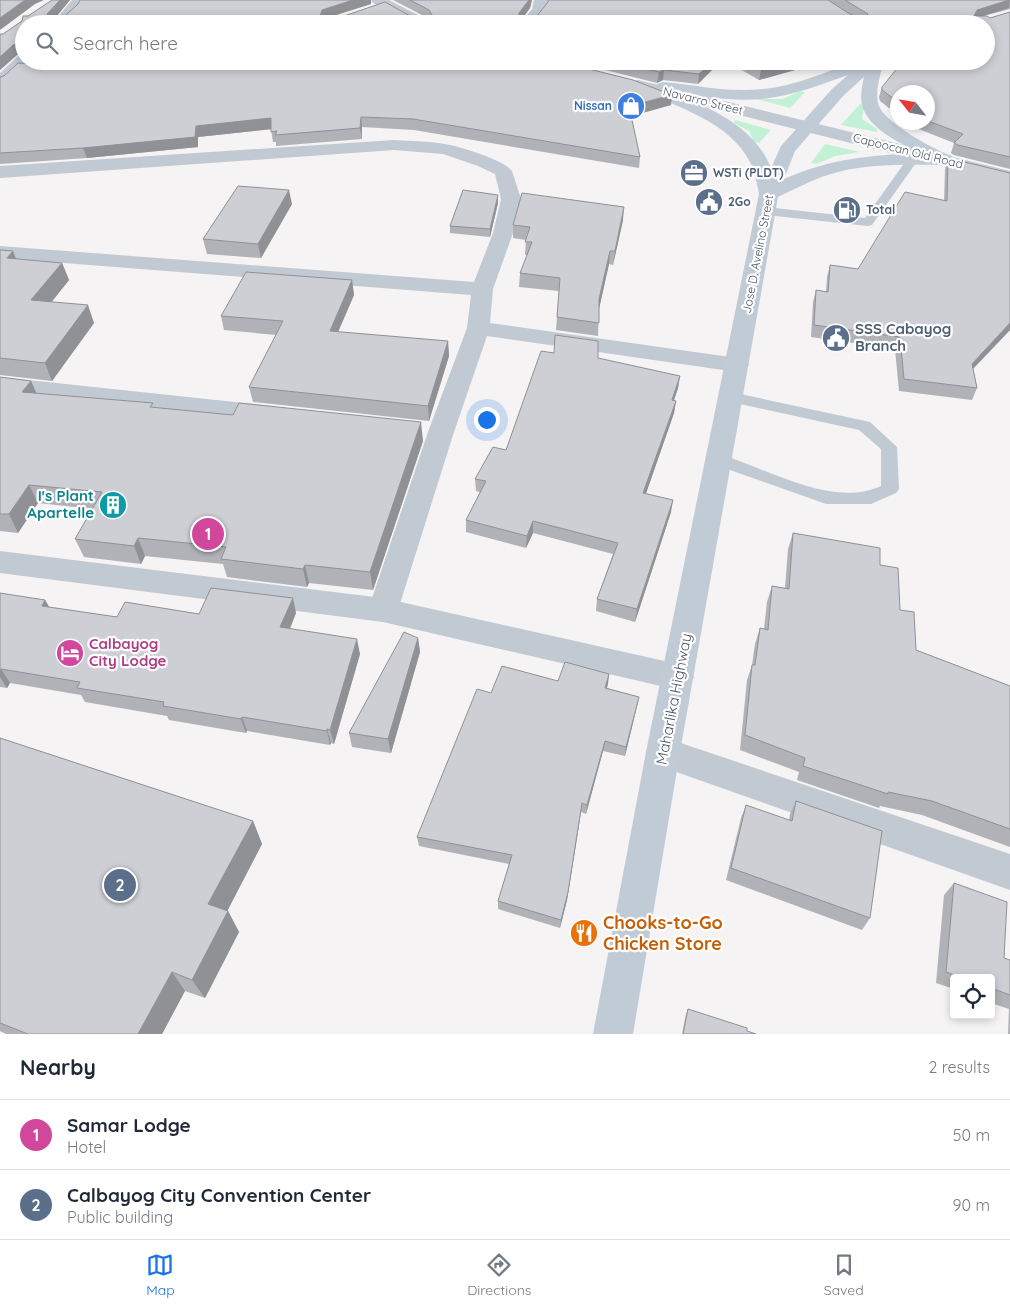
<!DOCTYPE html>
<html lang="en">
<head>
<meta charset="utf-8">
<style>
  body { margin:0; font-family:Quicksand,sans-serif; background:#f6f6f7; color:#1f2937 }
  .controls { position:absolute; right:15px; bottom:15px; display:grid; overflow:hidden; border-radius:5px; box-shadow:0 2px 8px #0003 }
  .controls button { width:45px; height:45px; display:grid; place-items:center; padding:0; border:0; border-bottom:1px solid #e0e1e3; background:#fff; color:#1f2937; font:25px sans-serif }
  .compass { position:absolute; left:890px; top:85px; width:45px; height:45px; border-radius:50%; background:#fff; box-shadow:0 2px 8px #0003; rotate:301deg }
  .you { position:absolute; left:486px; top:419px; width:18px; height:18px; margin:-12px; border:4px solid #fff; border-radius:50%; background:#1a73e8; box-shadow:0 0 0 8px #1a73e833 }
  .badge { display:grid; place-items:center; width:32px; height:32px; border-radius:50%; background:#1a73e8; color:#fff; font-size:16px; font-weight:700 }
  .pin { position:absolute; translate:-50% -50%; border:2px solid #fff; box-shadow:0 1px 5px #0006 }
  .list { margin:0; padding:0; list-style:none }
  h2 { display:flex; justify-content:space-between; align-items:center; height:65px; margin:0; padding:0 20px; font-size:21px }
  h2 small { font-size:16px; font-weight:400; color:#747a83 }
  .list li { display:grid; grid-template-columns:32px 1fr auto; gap:15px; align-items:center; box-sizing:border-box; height:70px; padding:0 20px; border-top:1px solid #e0e1e3 }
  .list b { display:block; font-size:19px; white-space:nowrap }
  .list p { margin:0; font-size:16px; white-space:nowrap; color:#747a83 }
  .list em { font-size:16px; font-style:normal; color:#747a83 }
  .icon { flex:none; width:28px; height:28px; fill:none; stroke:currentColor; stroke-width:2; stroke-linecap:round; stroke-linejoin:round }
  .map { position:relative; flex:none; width:1010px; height:1034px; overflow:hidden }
  .search { position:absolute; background:#fff; box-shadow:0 2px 8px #0003; left:15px; right:15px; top:15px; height:55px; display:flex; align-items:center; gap:12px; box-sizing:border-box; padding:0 18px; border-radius:28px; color:#747a83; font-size:19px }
  .sheet { height:205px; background:#fff }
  nav { display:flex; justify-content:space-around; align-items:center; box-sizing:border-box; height:70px; border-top:1px solid #e0e1e3; background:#fff; font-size:14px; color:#747a83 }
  nav a { display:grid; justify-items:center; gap:2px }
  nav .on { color:#1a73e8 }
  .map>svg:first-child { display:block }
  .green { fill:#c3f1d5 }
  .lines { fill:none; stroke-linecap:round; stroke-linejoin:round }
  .service { fill:#c1cad2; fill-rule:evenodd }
  .minor { fill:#c1cad2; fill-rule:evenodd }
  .tertiary { fill:#c1cad2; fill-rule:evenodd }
  .secondary { fill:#c1cbd6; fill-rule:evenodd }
  .wall { fill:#b0b2b7 }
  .shaded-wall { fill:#909195 }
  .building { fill:#cdcfd5; stroke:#909195 }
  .labels { text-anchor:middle; stroke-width:4.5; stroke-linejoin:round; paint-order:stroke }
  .far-street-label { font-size:12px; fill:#4a5661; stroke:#fff }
  .far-shop-label { font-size:12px; font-weight:bold; fill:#366cbe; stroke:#fff; text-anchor:end }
  .far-service-label { font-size:12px; font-weight:bold; fill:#4e5e75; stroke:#fff; text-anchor:start }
  .service-label { font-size:15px; font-weight:bold; fill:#4e5e75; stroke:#fff; text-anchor:start }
  .culture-label { font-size:15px; font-weight:bold; fill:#0d838f; stroke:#fff; text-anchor:end }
  .hotel-label { font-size:15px; font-weight:bold; fill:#b23c85; stroke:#fff; text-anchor:start }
  .street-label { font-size:15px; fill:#4a5661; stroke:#fff }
  .near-food-label { font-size:18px; font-weight:bold; fill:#c56008; stroke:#fff; text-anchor:start }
</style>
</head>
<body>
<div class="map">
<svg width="1010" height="1034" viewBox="0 0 1010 1034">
  <rect width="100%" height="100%" fill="#f5f3f3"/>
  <g class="green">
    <path d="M800,91L805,92L790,108L756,99H783Z"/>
    <path d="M860,104L864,106L862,119L877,129V132L841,125Z"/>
    <path d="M735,120L771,130L759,143L754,142L749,131L734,123Z"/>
    <path d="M825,144L860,152L835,156L817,164L811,163Z"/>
  </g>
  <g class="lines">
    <g class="service">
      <path d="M912,157L918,160L872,225L868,226L766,215L760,211L766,207L865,218L908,158Z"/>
      <path d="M731,392L870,422L897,447L899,489L896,493L871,504H826L713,464L711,460L713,456L719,454C767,468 832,509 881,486V449L859,430L726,401L723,397L726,393Z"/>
    </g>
    <g class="minor">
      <path d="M72,0H86L79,12L68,24H52Z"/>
      <path d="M534,0H548L546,10L535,24H520L532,9Z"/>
      <path d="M24,54V61L30,62L6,85L0,87V73L18,56Z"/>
      <path d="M394,140C411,141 428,141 445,144C459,146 504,160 512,171L521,199L513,233L493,289L490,323L737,358L745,360L749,365L745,370L737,372L487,336L454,432L398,610L394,618L383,622L372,618L368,610L428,432L467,328L471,295L0,258V246L474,282L493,233L501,199L495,174L478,166L443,154L394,150L0,178V166Z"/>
      <path d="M0,377L272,406L281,408L284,414L281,420L272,422L0,393Z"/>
      <path d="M663,737L1010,854V890L651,763L646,752L651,741Z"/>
    </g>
    <g class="tertiary">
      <path d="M371,0H389L429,21L431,24H412L373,3Z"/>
      <path d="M638,80L1010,171V183L632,88L630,85L632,82Z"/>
      <path d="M0,551L383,598L678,664L689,668L694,677L689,686L678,690L383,622L0,573Z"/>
    </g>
    <path class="secondary" d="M856,61H883C881,75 875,90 878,103C882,122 935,150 952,156L955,160L952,164L946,165C910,165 873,163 838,172C817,177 797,188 778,197L680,752L633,1034H593L646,752L759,194C757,184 755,173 751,164C731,121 672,104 631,88L629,85L631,82L637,80L655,86L657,84L663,82C696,85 730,93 763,89C795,86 826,72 856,61ZM848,75L832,89L781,146L771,168C755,127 710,107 672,93C702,96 732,102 762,99C791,96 820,85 848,75ZM864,77C862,86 860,96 862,105C868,129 902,144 922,154C873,154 829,159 784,179L795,151L844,95Z"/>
  </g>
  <g class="wall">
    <path d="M52,0H70L57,16H65L78,4L80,0H371V4L333,16H424L393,0H532L530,8L524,16H537L548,2V0H1010V9L984,16L990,18L1010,12V169L954,155L951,153L954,143L911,126L907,122H928V92H898V115L880,101L879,97L882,87L986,24H24V53L23,52L17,55L0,70V34H3Z"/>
    <path d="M570,61H721L698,84L663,80L657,83Z"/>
    <path d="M726,61H827L759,80Z"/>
    <path d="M0,77L671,105L631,116L640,157L639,168L414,130L362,127V139L276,146V142H273L271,129L198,137V147L87,158L0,164Z"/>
    <path d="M948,158L1010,330L973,369L977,388L972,400L899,391L895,349L811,337L813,302L816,290L826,292L827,277L830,265L858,269L944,201L945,169Z"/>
    <path d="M498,203L490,237L450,233V226Z"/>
    <path d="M292,204L261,258L207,254L203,239Z"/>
    <path d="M623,220L613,265L609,264L599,309L598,336L556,330L559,291L519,287L520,273L527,255H525L526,240L513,238V225Z"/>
    <path d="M0,250L16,259L62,263L69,280L51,302L94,323L52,381L0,375Z"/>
    <path d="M352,280L354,295L338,332L448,341L449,356L429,421L253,402L249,387L276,335L224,330L221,316Z"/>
    <path d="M554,353L680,376L678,388L674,400L676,401L674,413L646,493L671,512L635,622L596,611L597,599L613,554L533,533L526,548L466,532V520L480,492L476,491L475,479L506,450Z"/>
    <path d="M0,377L31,381L36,394L423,441L373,590L309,583L307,587L227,577L223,564L145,556L141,564L84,557L75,539L93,509L38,503L18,533L0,531Z"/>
    <path d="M793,533L880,565L900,610L916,650L1010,686V847L922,815L880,806L879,808L797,780L799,772L740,750L747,680L752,665L755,644L760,628L764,629L767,602L772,586L785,588L788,549Z"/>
    <path d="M0,593L45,600L49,607L117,617L199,614L296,613L290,629L360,654L334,744L331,743L330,745L247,731L246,733L169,720L167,716L85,702L81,695L10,683L7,688L0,687Z"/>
    <path d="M418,638L420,652L391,753L352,747L349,733Z"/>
    <path d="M609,674L607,688L639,697L637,706L625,756L603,751L586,814L581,812L567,900L560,928L498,909V901L509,864L419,846L417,837L491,693L558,681Z"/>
    <path d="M0,738L253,821L262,844L227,911H228L239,932L205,998L185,991L162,1034H6L0,1031Z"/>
    <path d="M796,801L870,918L862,930L726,880L741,818L746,805L789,820L790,814Z"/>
    <path d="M954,883L1004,958L1010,960V1034H1008L1009,1009L991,1003V978H954V989L936,983L944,895Z"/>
    <path d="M688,1009L747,1031L756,1034H682L686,1014Z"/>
  </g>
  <g class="shaded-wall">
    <path d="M25,0H44L35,4L0,30V18Z"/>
    <path d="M60,0H70L50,24L47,14Z"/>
    <path d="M353,0H371V4L323,19L320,16L322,10Z"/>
    <path d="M529,0H532L530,8L519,23V13Z"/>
    <path d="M1009,0H1010L1009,8L973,19L971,24L977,10Z"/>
    <path d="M20,42L23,52L17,55L0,70V57L13,45Z"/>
    <path d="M713,61H721L698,84L699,74Z"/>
    <path d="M793,61H827L759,80L761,70Z"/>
    <path d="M664,70L663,80L657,83L659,72Z"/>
    <path d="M672,95L671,105L628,117L629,106Z"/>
    <path d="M361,117L362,127V139L360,128Z"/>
    <path d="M271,118L273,129L198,137V147L87,158L83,148L196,126Z"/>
    <path d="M289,190L292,204L261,258L258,244Z"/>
    <path d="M498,195V203L490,237V229Z"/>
    <path d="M624,207L623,220L613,265L615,251Z"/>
    <path d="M13,251L20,269L7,258Z"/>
    <path d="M610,251L609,264L598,313L599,299Z"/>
    <path d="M62,263L69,280L39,318L31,300Z"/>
    <path d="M352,280L354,295L332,346L330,331Z"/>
    <path d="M88,305L94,323L52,381L45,363Z"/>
    <path d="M1010,323V330L967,375L972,364Z"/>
    <path d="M448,341L449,356L429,421L428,406Z"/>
    <path d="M680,376L678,388L670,412L672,400Z"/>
    <path d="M31,381L39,399L22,392Z"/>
    <path d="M676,401L674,413L642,505L643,493Z"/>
    <path d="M421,422L423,441L373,590L370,572Z"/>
    <path d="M29,485L38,503L18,533L9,514Z"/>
    <path d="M673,500L671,512L635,622L637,609Z"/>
    <path d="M533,521V533L526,548L527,536Z"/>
    <path d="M138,538L145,556L141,564L134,546Z"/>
    <path d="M305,565L309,583L307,587L303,569Z"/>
    <path d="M293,598L296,613L284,642L280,627Z"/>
    <path d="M45,600L54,615L42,606Z"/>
    <path d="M418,638L420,652L391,753L388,739Z"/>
    <path d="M357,639L360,654L334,744L330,730Z"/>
    <path d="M1,669L10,683L7,688L0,677V671Z"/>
    <path d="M609,674L608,684L604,698L605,688Z"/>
    <path d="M639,697L637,706L625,756L626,747Z"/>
    <path d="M242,717L247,731L246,733L241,719Z"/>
    <path d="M327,729L331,743L330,745L327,731Z"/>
    <path d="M605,741L603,751L586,814L587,805Z"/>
    <path d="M581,812L567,900L560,928L561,920Z"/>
    <path d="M253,821L262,844L220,925L208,904Z"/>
    <path d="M228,911L239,932L205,998L192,980Z"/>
    <path d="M172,972L185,991L162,1034H138Z"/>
  </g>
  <g class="building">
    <path d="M0,0H25L0,18Z"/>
    <path d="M52,0H60L47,14L49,16H65L78,4L80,0H353L322,10L320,16H344L385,2L410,16H430L432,15L429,10L410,0H529L519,13V16H537L548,2V0H828L853,16H866L868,14L845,0H1009L977,10L974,16H987L990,18L1010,12V157L958,145L954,143L963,134L928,121V92H898V102L882,90V87L903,61H986V24H934L936,22L929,24H24V49H22V44L20,42L13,45L0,57V34H3L22,21L23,16H28Z"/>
    <path d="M107,61H557L633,80L672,95L629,106L640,157L413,119L361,117L360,128L275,135L277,131L271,132V118L196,126L195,137L83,148L0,153V77L4,76L18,63L53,65L102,63Z"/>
    <path d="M612,61H713L699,74L664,70L659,72Z"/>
    <path d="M745,61H793L761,70Z"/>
    <path d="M948,158L1010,173V323L972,364L977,388L904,379L900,337L814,325L816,290L828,292L830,265L858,269L905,192L947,201Z"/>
    <path d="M238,186L289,190L258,244L203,239Z"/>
    <path d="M463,190L498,195L490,229L450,226Z"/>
    <path d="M522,193L624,207L615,251H610L599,299V323L557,317L560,278L520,273L532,242H525L530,227L513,225Z"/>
    <path d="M0,250L13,251L7,258L62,263L31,300L88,305L45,363L0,358Z"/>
    <path d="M246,272L352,280L330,331L448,341L428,406L249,387L283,321L221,316Z"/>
    <path d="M555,335L598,341V358L680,376L672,400L676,401L643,493L673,500L637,609L597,599L618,543L533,521L527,536L466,520L486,481L475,479L493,447L506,450L541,351L554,353Z"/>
    <path d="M0,377L31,381L22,392L153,403L150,407L233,415L239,403L421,422L370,572L305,565L303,569L221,559L226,547L138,538L134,546L75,539L102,492L29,485L9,514H0Z"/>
    <path d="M793,533L880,548V565L898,568L900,610L914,612L916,650L1010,686V829L932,801L888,792V794L803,766L805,758L745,735L752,665H755L760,628L768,630L772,586L789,589Z"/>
    <path d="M211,588L293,598L280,627L357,639L330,730L327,729V731L242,717L241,719L163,706L164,702L77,688L80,682L1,669L0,671V593L45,600L42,606L117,617L125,602L199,614Z"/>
    <path d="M404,632L418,638L388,739L349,733Z"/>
    <path d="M565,662L609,674L605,688L639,697L626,747L605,741L587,805L582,803L568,892L561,920L498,901L512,855L417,837L477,689L491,693L502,666L558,681Z"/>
    <path d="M0,738L253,821L208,904L228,911L192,980L172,972L138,1034H28L0,1023Z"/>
    <path d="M796,801L882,831L870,918L731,868L746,805L792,821Z"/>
    <path d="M954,883L1007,902L1004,958L1010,960V995L991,988V978H963L946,972Z"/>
    <path d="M688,1009L747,1028V1031L756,1034H683Z"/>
  </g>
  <defs>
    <symbol id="shop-disc" viewBox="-11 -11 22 22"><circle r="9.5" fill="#3f7fe0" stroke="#fff"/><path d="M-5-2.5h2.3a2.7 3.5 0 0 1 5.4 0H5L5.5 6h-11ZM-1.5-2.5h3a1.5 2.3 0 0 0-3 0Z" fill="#fff"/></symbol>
    <symbol id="office-disc" viewBox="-11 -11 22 22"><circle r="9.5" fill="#5c6f8a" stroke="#fff"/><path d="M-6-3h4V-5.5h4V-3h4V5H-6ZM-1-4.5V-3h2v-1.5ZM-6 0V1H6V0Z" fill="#fff"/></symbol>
    <symbol id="civic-disc" viewBox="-11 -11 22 22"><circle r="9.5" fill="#5c6f8a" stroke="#fff"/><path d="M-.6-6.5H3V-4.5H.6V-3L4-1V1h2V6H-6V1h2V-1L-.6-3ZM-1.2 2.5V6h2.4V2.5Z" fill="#fff"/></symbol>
    <symbol id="fuel-disc" viewBox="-11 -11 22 22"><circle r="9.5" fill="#5c6f8a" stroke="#fff"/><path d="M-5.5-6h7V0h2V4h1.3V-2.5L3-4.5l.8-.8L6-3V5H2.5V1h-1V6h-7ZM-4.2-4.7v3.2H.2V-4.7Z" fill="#fff"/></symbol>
    <symbol id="building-disc" viewBox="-11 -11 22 22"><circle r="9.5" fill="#0f9aa8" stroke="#fff"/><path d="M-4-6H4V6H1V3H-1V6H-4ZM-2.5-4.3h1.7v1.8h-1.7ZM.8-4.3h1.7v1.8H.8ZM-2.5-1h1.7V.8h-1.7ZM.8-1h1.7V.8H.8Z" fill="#fff"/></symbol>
    <symbol id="hotel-disc" viewBox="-11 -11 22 22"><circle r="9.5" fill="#d1479c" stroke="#fff"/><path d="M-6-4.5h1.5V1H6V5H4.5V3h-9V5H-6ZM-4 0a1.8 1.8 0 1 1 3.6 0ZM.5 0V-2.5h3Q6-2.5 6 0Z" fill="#fff"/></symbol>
    <symbol id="restaurant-disc" viewBox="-11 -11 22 22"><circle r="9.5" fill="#e8710a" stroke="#fff"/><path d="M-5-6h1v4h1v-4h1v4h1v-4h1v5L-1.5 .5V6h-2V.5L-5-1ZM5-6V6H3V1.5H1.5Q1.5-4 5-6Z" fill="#fff"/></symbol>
  </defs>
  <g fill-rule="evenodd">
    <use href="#shop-disc" x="615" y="90" width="32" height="32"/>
    <use href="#office-disc" x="678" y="157" width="32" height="32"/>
    <use href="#civic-disc" x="693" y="186" width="32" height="32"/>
    <use href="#fuel-disc" x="831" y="194" width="32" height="32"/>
    <use href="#civic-disc" x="820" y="322" width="32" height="32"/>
    <use href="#building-disc" x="97" y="489" width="32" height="32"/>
    <use href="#hotel-disc" x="54" y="637" width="32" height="32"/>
    <use href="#restaurant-disc" x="568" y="917" width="32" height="32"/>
  </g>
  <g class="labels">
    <g class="far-street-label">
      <text transform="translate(703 101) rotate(14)" y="4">Navarro Street</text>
      <text transform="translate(908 151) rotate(14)" y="4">Capoocan Old Road</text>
      <text transform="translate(758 254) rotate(-79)" y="4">Jose D. Avelino Street</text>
    </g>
    <g class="far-shop-label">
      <text x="612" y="110">Nissan</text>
    </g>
    <g class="far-service-label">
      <text x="713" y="177">WSTi (PLDT)</text>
      <text x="728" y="206">2Go</text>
      <text x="866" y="214">Total</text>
    </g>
    <g class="service-label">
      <text x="855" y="334">SSS Cabayog<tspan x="855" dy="17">Branch</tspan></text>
    </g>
    <g class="culture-label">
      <text x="94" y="501">I's Plant<tspan x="94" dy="17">Apartelle</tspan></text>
    </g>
    <g class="hotel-label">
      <text x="89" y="649">Calbayog<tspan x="89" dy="17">City Lodge</tspan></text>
    </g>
    <g class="street-label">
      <text transform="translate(674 699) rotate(-79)" y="5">Maharlika Highway</text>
    </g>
    <g class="near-food-label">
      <text x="603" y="929">Chooks-to-Go<tspan x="603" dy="21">Chicken Store</tspan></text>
    </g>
  </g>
</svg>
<div class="controls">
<button><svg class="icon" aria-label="locate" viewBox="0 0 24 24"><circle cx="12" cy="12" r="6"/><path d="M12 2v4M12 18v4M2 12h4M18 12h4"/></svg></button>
</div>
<svg class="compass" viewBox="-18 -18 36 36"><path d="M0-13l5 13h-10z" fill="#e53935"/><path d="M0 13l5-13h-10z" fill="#747a83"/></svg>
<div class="you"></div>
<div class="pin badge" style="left:208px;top:534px;background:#d1479c">1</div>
<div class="pin badge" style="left:120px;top:885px;background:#5c6f8a">2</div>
<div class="search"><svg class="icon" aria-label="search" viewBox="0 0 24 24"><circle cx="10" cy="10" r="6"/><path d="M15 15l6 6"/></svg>Search here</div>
</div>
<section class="sheet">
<h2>Nearby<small>2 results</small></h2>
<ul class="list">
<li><span class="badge" style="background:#d1479c">1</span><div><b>Samar Lodge</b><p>Hotel</p></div><em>50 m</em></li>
<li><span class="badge" style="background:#5c6f8a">2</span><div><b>Calbayog City Convention Center</b><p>Public building</p></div><em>90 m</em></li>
</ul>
</section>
<nav>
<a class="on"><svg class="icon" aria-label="map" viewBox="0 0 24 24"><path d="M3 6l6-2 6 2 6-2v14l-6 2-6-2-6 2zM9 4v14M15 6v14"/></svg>Map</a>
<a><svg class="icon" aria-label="directions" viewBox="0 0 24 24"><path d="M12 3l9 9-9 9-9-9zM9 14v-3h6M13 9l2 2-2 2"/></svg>Directions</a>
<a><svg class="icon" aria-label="saved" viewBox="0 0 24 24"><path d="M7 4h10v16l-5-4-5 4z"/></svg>Saved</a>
</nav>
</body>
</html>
